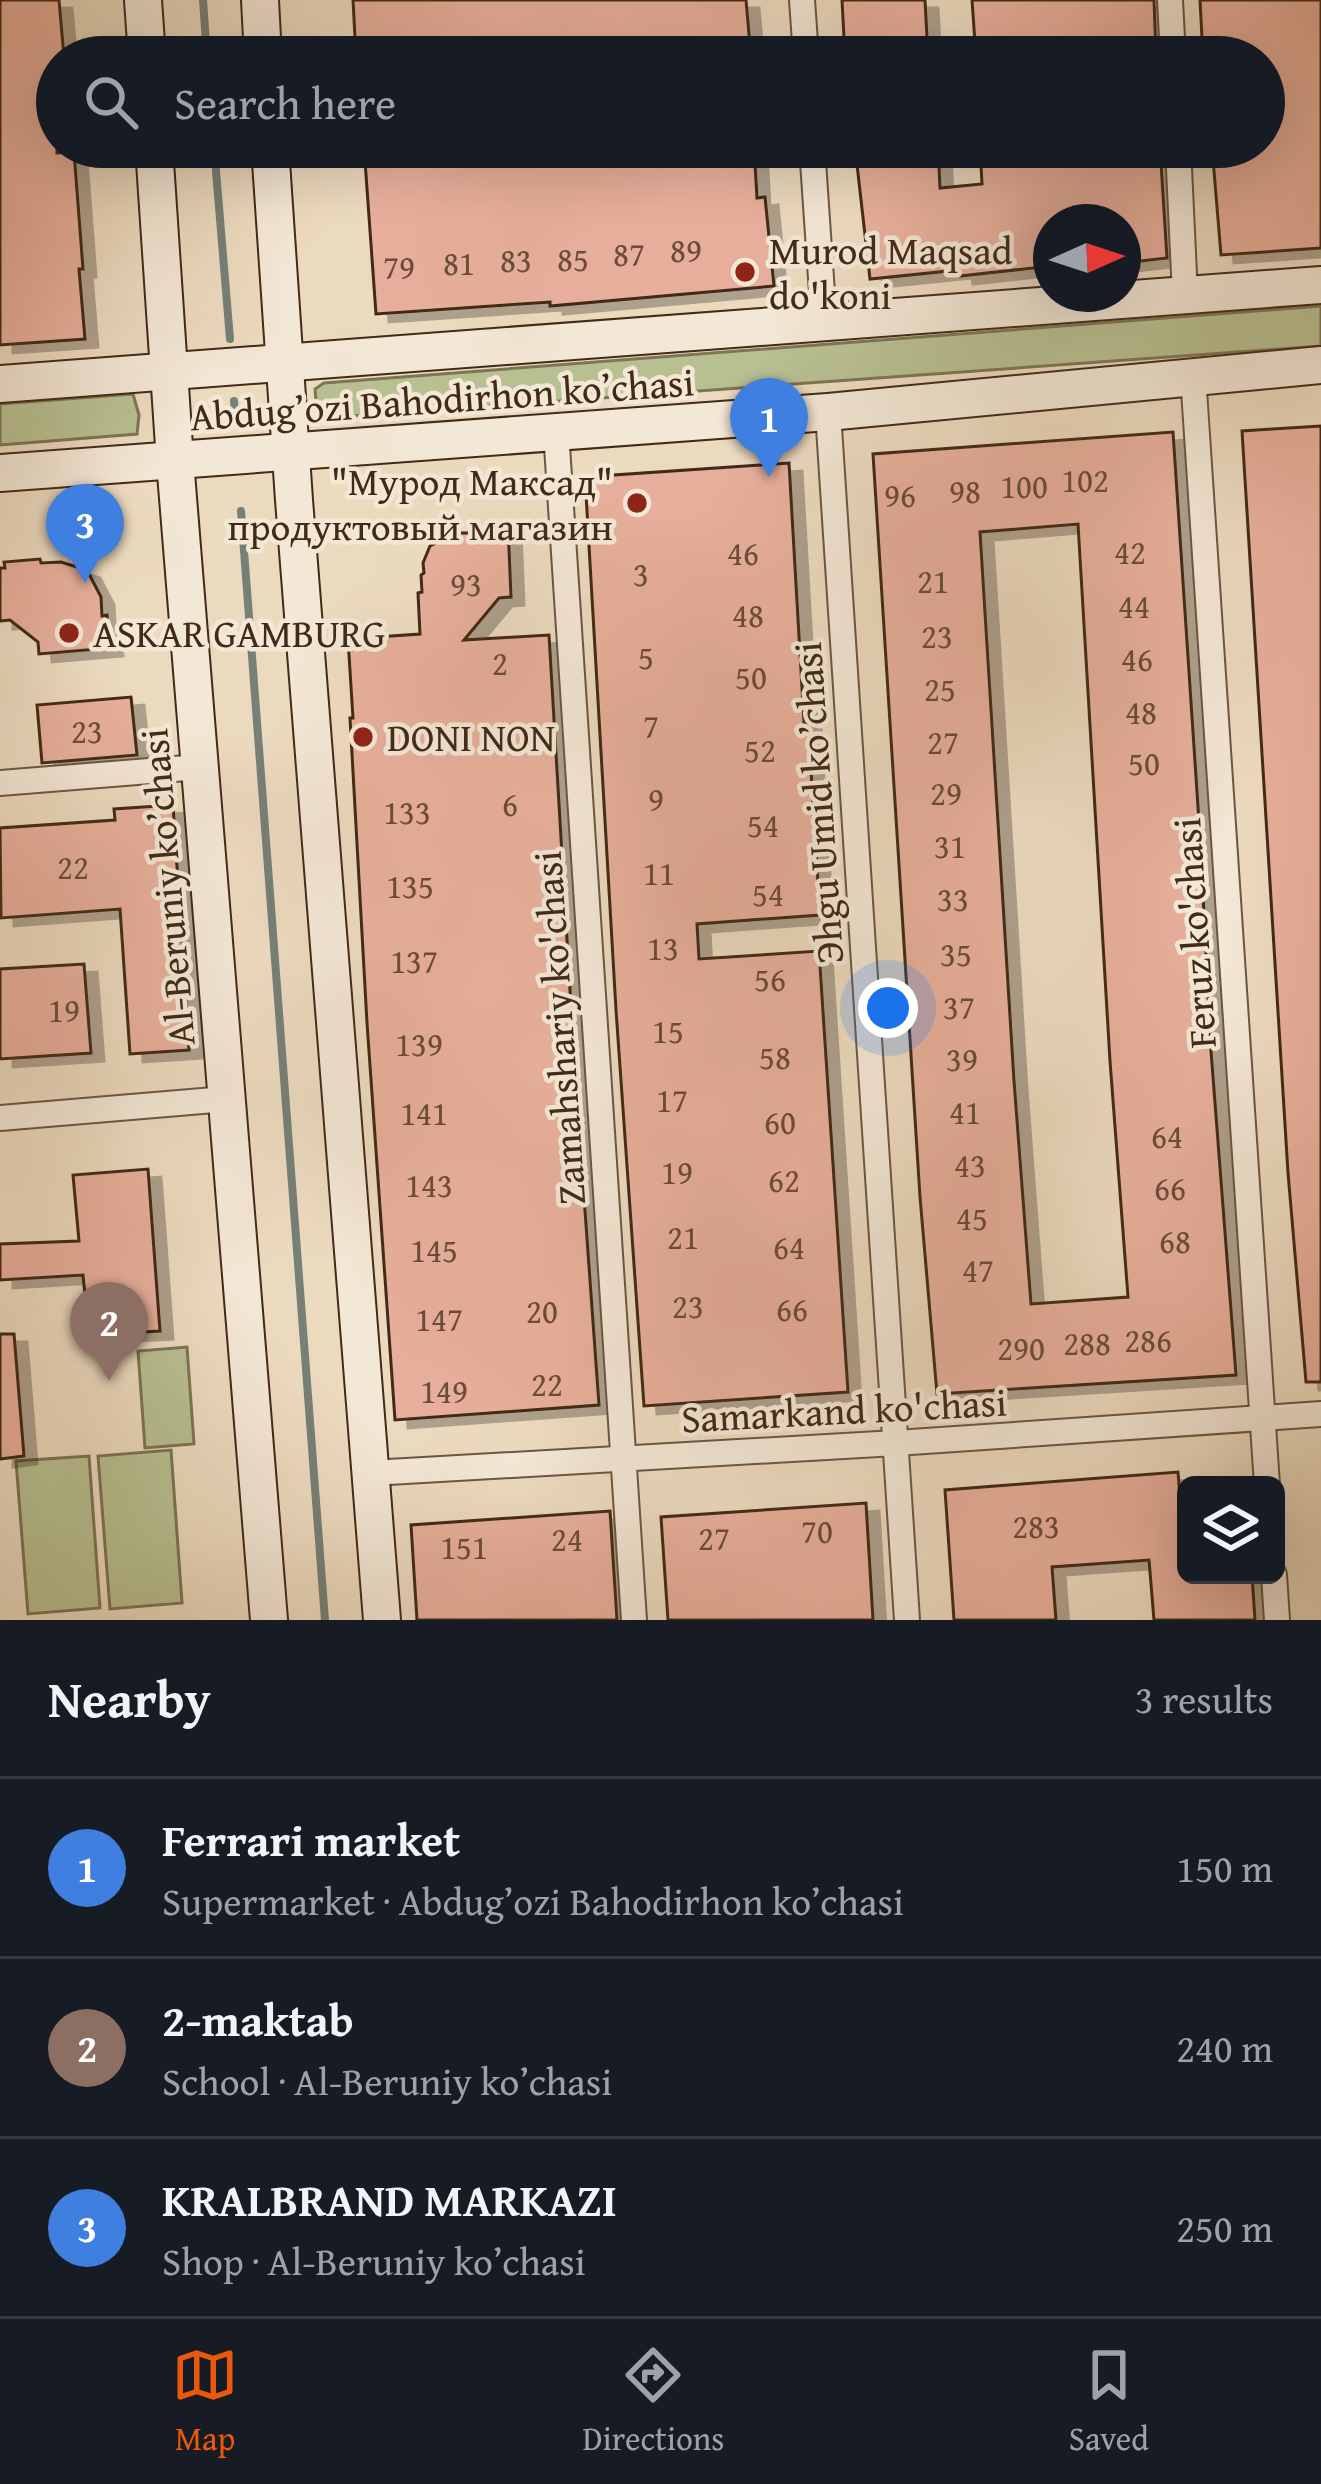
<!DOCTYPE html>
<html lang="en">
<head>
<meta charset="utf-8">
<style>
  body { margin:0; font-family:"Gentium Book Plus",serif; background:#242831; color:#f1f3f6 }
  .controls { position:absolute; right:36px; bottom:36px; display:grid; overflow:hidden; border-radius:18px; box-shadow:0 12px 48px #0002 }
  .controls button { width:108px; height:108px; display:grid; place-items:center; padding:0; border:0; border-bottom:3px solid #363941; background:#171b24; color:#f1f3f6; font:60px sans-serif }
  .compass { position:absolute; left:1033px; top:204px; width:108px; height:108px; border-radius:50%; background:#171b24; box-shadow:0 12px 48px #0002; rotate:87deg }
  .you { position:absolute; left:888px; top:1008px; width:42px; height:42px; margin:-30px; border:9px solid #fff; border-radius:50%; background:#1a73e8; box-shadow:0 0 0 18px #1a73e833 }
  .badge { display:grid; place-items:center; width:78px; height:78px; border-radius:50%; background:#ea580c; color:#fff; font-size:39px; font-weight:700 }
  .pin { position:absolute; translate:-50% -99px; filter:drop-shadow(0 3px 6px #0008) }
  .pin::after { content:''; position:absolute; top:63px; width:42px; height:36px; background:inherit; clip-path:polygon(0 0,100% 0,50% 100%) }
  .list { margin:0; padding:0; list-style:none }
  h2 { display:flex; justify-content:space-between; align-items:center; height:156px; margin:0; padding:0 48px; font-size:51px }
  h2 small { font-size:39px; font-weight:400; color:#9ea1a6 }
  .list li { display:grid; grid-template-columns:78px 1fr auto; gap:36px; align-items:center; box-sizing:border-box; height:180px; padding:0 48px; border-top:3px solid #363941 }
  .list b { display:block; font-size:45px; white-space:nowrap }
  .list p { margin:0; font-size:39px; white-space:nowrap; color:#9ea1a6 }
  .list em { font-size:39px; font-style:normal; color:#9ea1a6 }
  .icon { flex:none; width:66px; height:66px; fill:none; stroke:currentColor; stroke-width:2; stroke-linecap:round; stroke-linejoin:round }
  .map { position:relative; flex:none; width:1321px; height:1620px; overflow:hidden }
  .search { position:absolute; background:#171b24; box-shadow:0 12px 48px #0002; left:36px; right:36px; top:36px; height:132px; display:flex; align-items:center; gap:30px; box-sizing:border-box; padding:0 42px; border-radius:66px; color:#9ea1a6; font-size:45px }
  .sheet { height:696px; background:#171b24 }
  nav { display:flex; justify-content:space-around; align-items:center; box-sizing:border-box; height:168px; border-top:3px solid #363941; background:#171b24; font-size:33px; color:#9ea1a6 }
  nav a { display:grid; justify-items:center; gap:6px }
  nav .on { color:#ea580c }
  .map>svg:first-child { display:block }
  .green { fill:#b8c092; stroke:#7d7555; stroke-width:3 }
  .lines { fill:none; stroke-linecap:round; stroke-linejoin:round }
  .stream { stroke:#768077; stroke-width:8 }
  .building { fill:#e7af9b; stroke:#422a18; stroke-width:3; fill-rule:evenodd; filter:url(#shadow) }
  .street-casing { stroke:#6c5642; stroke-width:28 }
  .secondary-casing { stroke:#422a18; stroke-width:40 }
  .street { stroke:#f3e7d5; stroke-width:24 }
  .secondary { stroke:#f3e7d5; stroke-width:36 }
  .poi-dot { fill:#8f2418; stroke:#f3e7d5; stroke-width:4.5 }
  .labels { text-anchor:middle; stroke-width:9; stroke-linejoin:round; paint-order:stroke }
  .number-label { font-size:33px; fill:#6b4b39 }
  .poi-label { font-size:39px; fill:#422a18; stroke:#f3e7d5; text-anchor:start }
  .street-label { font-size:39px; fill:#422a18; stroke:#f3e7d5 }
</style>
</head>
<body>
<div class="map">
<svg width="1321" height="1620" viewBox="0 0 1321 1620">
  <defs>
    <filter id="shadow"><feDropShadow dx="13" dy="8" stdDeviation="0" flood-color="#0004"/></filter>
  </defs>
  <rect width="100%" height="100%" fill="#ecdabf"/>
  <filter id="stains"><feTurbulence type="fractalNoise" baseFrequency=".00167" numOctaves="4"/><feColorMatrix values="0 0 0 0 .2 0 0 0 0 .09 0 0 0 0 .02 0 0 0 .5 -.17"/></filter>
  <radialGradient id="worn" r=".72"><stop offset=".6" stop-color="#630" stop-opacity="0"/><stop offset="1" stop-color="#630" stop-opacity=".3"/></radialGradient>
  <g class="green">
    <path d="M1321,306V346L324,418L317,414L315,389L324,383Z"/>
    <path d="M133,394L139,415L137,434L0,445V404Z"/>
    <path d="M187,1347L194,1444L145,1448L138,1351Z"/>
    <path d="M171,1450L182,1603L110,1609L98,1456Z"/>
    <path d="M89,1456L100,1608L28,1614L16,1461Z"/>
  </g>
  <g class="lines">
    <g class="stream">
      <path d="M203,0L207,57"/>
      <path d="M214,147L230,339"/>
      <path d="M234,401L236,421"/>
      <path d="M241,511L325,1620"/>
    </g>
  </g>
  <g class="building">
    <path d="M0,0H59L64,57H57V153L74,152L83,269H79L85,339L0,345Z"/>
    <path d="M353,0H746L751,57H356Z"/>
    <path d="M842,0H925L928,57H845Z"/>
    <path d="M972,0H1154L1156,57H976Z"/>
    <path d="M1200,0H1321V248L1221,255L1212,147H1264V57H1203Z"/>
    <path d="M364,147H754L757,198L765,197L774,286L550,306V302L376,314Z"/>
    <path d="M855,147H938L940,188L982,184L980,147H1160L1167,258L1123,263V222H1051V266L960,276L959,270L870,279Z"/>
    <path d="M1321,426V1382H1306L1288,1173L1242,431Z"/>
    <path d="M1173,432L1200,837L1211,1051L1236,1375L937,1394L920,1197L873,454ZM1078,524L1110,1061L1128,1297L1031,1304L1014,1081L980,532Z"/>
    <path d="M789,463L804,723L808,722L820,915L697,924L699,959L819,951L848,1392L644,1406L616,1010L585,477Z"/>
    <path d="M508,526L511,597L499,598L464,640L549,635L574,1058L599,1405L395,1420L367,1023L350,718H353L348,639L420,634L418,593L422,592L421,575L424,573L423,563L430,546L456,533H476V528Z"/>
    <path d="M40,559L41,563L61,562L87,570L101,597L102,616L107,615L110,648L39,654L38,642L10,620L0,621V568H5L4,562Z"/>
    <path d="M131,697L137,755L42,763L37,705Z"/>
    <path d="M173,805L189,1050L130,1054L120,909L1,918L0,828L115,820L114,809Z"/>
    <path d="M84,964L91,1053L0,1059V969Z"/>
    <path d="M148,1169L160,1331L89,1335L83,1275L0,1280V1244L79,1241L73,1175Z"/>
    <path d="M0,1334H14L24,1456L0,1459Z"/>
    <path d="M1178,1472L1186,1575H1252L1255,1620H1154L1149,1560L1052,1567L1056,1620H954L945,1490Z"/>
    <path d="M866,1503L873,1620H668L661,1517Z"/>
    <path d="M610,1511L617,1620H417L411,1525Z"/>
  </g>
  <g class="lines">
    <defs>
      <g id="street">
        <path d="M802,0L806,57"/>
        <path d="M1170,0L1173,57"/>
        <path d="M812,147L824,322"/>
        <path d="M1178,147L1185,295"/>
        <path d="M1193,375L1267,1485"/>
        <path d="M828,412L907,1620"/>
        <path d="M556,431L634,1620"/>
        <path d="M0,783L199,767"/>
        <path d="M0,1118L226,1099"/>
        <path d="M371,1473L896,1443L1321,1414"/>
        <path d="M1274,1575L1277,1620"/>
      </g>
      <g id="secondary">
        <path d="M143,0L147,57"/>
        <path d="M260,0L263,57"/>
        <path d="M154,147L175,461L269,1620"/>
        <path d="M270,147L294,500L382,1620"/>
        <path d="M0,384L1321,285"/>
        <path d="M0,473L828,412L1321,365"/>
      </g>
    </defs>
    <use href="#street" class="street-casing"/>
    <use href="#secondary" class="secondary-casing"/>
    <use href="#street" class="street"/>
    <use href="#secondary" class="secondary"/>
  </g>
  <g class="poi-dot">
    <circle cx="745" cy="272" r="12"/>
    <circle cx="637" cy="503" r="12"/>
    <circle cx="69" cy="633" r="12"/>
    <circle cx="363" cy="737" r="12"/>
  </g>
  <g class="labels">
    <g class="number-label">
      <text x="686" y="262">89</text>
      <text x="629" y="266">87</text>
      <text x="573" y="271">85</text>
      <text x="516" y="272">83</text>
      <text x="459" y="275">81</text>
      <text x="399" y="279">79</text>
      <text x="1085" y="492">102</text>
      <text x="1024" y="498">100</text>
      <text x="965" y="503">98</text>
      <text x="900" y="507">96</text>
      <text x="1130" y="564">42</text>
      <text x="743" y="565">46</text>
      <text x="641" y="586">3</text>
      <text x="933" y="593">21</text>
      <text x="466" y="596">93</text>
      <text x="1134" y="618">44</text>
      <text x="748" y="627">48</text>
      <text x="937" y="648">23</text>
      <text x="646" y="669">5</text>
      <text x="1137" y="671">46</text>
      <text x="500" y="675">2</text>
      <text x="751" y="689">50</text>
      <text x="940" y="701">25</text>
      <text x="1141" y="724">48</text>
      <text x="651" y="738">7</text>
      <text x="87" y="743">23</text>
      <text x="943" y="754">27</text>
      <text x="760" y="762">52</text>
      <text x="1144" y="775">50</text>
      <text x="946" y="805">29</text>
      <text x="656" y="811">9</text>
      <text x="510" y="816">6</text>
      <text x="407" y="824">133</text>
      <text x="763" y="837">54</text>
      <text x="950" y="858">31</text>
      <text x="73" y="879">22</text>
      <text x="659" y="885">11</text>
      <text x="410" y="898">135</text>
      <text x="768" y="906">54</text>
      <text x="953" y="911">33</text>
      <text x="663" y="960">13</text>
      <text x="956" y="966">35</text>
      <text x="414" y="973">137</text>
      <text x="770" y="991">56</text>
      <text x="959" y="1019">37</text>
      <text x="64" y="1022">19</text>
      <text x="668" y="1043">15</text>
      <text x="419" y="1056">139</text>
      <text x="775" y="1069">58</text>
      <text x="962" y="1071">39</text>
      <text x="672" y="1112">17</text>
      <text x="965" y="1124">41</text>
      <text x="424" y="1125">141</text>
      <text x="780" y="1134">60</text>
      <text x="1167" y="1148">64</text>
      <text x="970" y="1177">43</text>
      <text x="677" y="1184">19</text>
      <text x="784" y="1192">62</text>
      <text x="429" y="1197">143</text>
      <text x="1170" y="1200">66</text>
      <text x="972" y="1230">45</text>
      <text x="683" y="1249">21</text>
      <text x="1175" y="1253">68</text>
      <text x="789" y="1259">64</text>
      <text x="434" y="1262">145</text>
      <text x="978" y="1282">47</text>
      <text x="688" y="1318">23</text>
      <text x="792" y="1321">66</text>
      <text x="542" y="1323">20</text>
      <text x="439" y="1331">147</text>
      <text x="1148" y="1352">286</text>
      <text x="1087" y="1355">288</text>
      <text x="1021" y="1360">290</text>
      <text x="547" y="1396">22</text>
      <text x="444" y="1403">149</text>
      <text x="1036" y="1538">283</text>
      <text x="817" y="1543">70</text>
      <text x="714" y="1550">27</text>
      <text x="567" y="1551">24</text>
      <text x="464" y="1559">151</text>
    </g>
    <g class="poi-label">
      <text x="769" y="264">Murod Maqsad<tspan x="769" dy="45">do'koni</tspan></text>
      <text x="613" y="495" text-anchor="end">"Мурод Максад"<tspan x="613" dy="45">продуктовый магазин</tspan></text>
      <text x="93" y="647">ASKAR GAMBURG</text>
      <text x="387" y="751">DONI NON</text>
    </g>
    <g class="street-label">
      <text transform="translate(442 399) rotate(-4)" y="14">Abdug’ozi Bahodirhon ko’chasi</text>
      <text transform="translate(818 803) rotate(-94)" y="14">Эhgu Umid ko’chasi</text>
      <text transform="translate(167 887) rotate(-95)" y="14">Al-Beruniy ko’chasi</text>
      <text transform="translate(1194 933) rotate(-94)" y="14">Feruz ko'chasi</text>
      <text transform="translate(559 1028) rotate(-94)" y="14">Zamahshariy ko'chasi</text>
      <text transform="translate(844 1410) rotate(-3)" y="14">Samarkand ko'chasi</text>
    </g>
  </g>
  <rect width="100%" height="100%" filter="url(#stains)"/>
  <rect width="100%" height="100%" fill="url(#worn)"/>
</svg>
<div class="controls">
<button><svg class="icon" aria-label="layers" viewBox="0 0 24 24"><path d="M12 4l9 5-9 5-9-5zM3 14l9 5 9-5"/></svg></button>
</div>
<svg class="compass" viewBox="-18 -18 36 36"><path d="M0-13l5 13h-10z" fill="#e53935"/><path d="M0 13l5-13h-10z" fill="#9ea1a6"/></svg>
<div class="you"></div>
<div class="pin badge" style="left:769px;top:477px;background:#3f7fe0">1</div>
<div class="pin badge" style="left:109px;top:1381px;background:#8d6e63">2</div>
<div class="pin badge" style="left:85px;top:583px;background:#3f7fe0">3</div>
<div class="search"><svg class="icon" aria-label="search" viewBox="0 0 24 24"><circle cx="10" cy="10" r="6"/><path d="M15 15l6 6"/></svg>Search here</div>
</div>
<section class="sheet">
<h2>Nearby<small>3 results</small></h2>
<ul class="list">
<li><span class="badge" style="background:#3f7fe0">1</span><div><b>Ferrari market</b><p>Supermarket · Abdug’ozi Bahodirhon ko’chasi</p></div><em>150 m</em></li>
<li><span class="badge" style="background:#8d6e63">2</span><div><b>2-maktab</b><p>School · Al-Beruniy ko’chasi</p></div><em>240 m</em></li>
<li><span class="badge" style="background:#3f7fe0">3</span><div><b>KRALBRAND MARKAZI</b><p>Shop · Al-Beruniy ko’chasi</p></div><em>250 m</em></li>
</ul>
</section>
<nav>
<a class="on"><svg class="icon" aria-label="map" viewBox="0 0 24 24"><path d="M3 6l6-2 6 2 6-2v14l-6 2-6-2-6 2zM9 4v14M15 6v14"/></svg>Map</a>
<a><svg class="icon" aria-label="directions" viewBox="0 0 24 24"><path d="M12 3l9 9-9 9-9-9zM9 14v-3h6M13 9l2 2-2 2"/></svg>Directions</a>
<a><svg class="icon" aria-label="saved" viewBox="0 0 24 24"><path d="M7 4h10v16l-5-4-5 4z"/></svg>Saved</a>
</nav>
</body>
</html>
